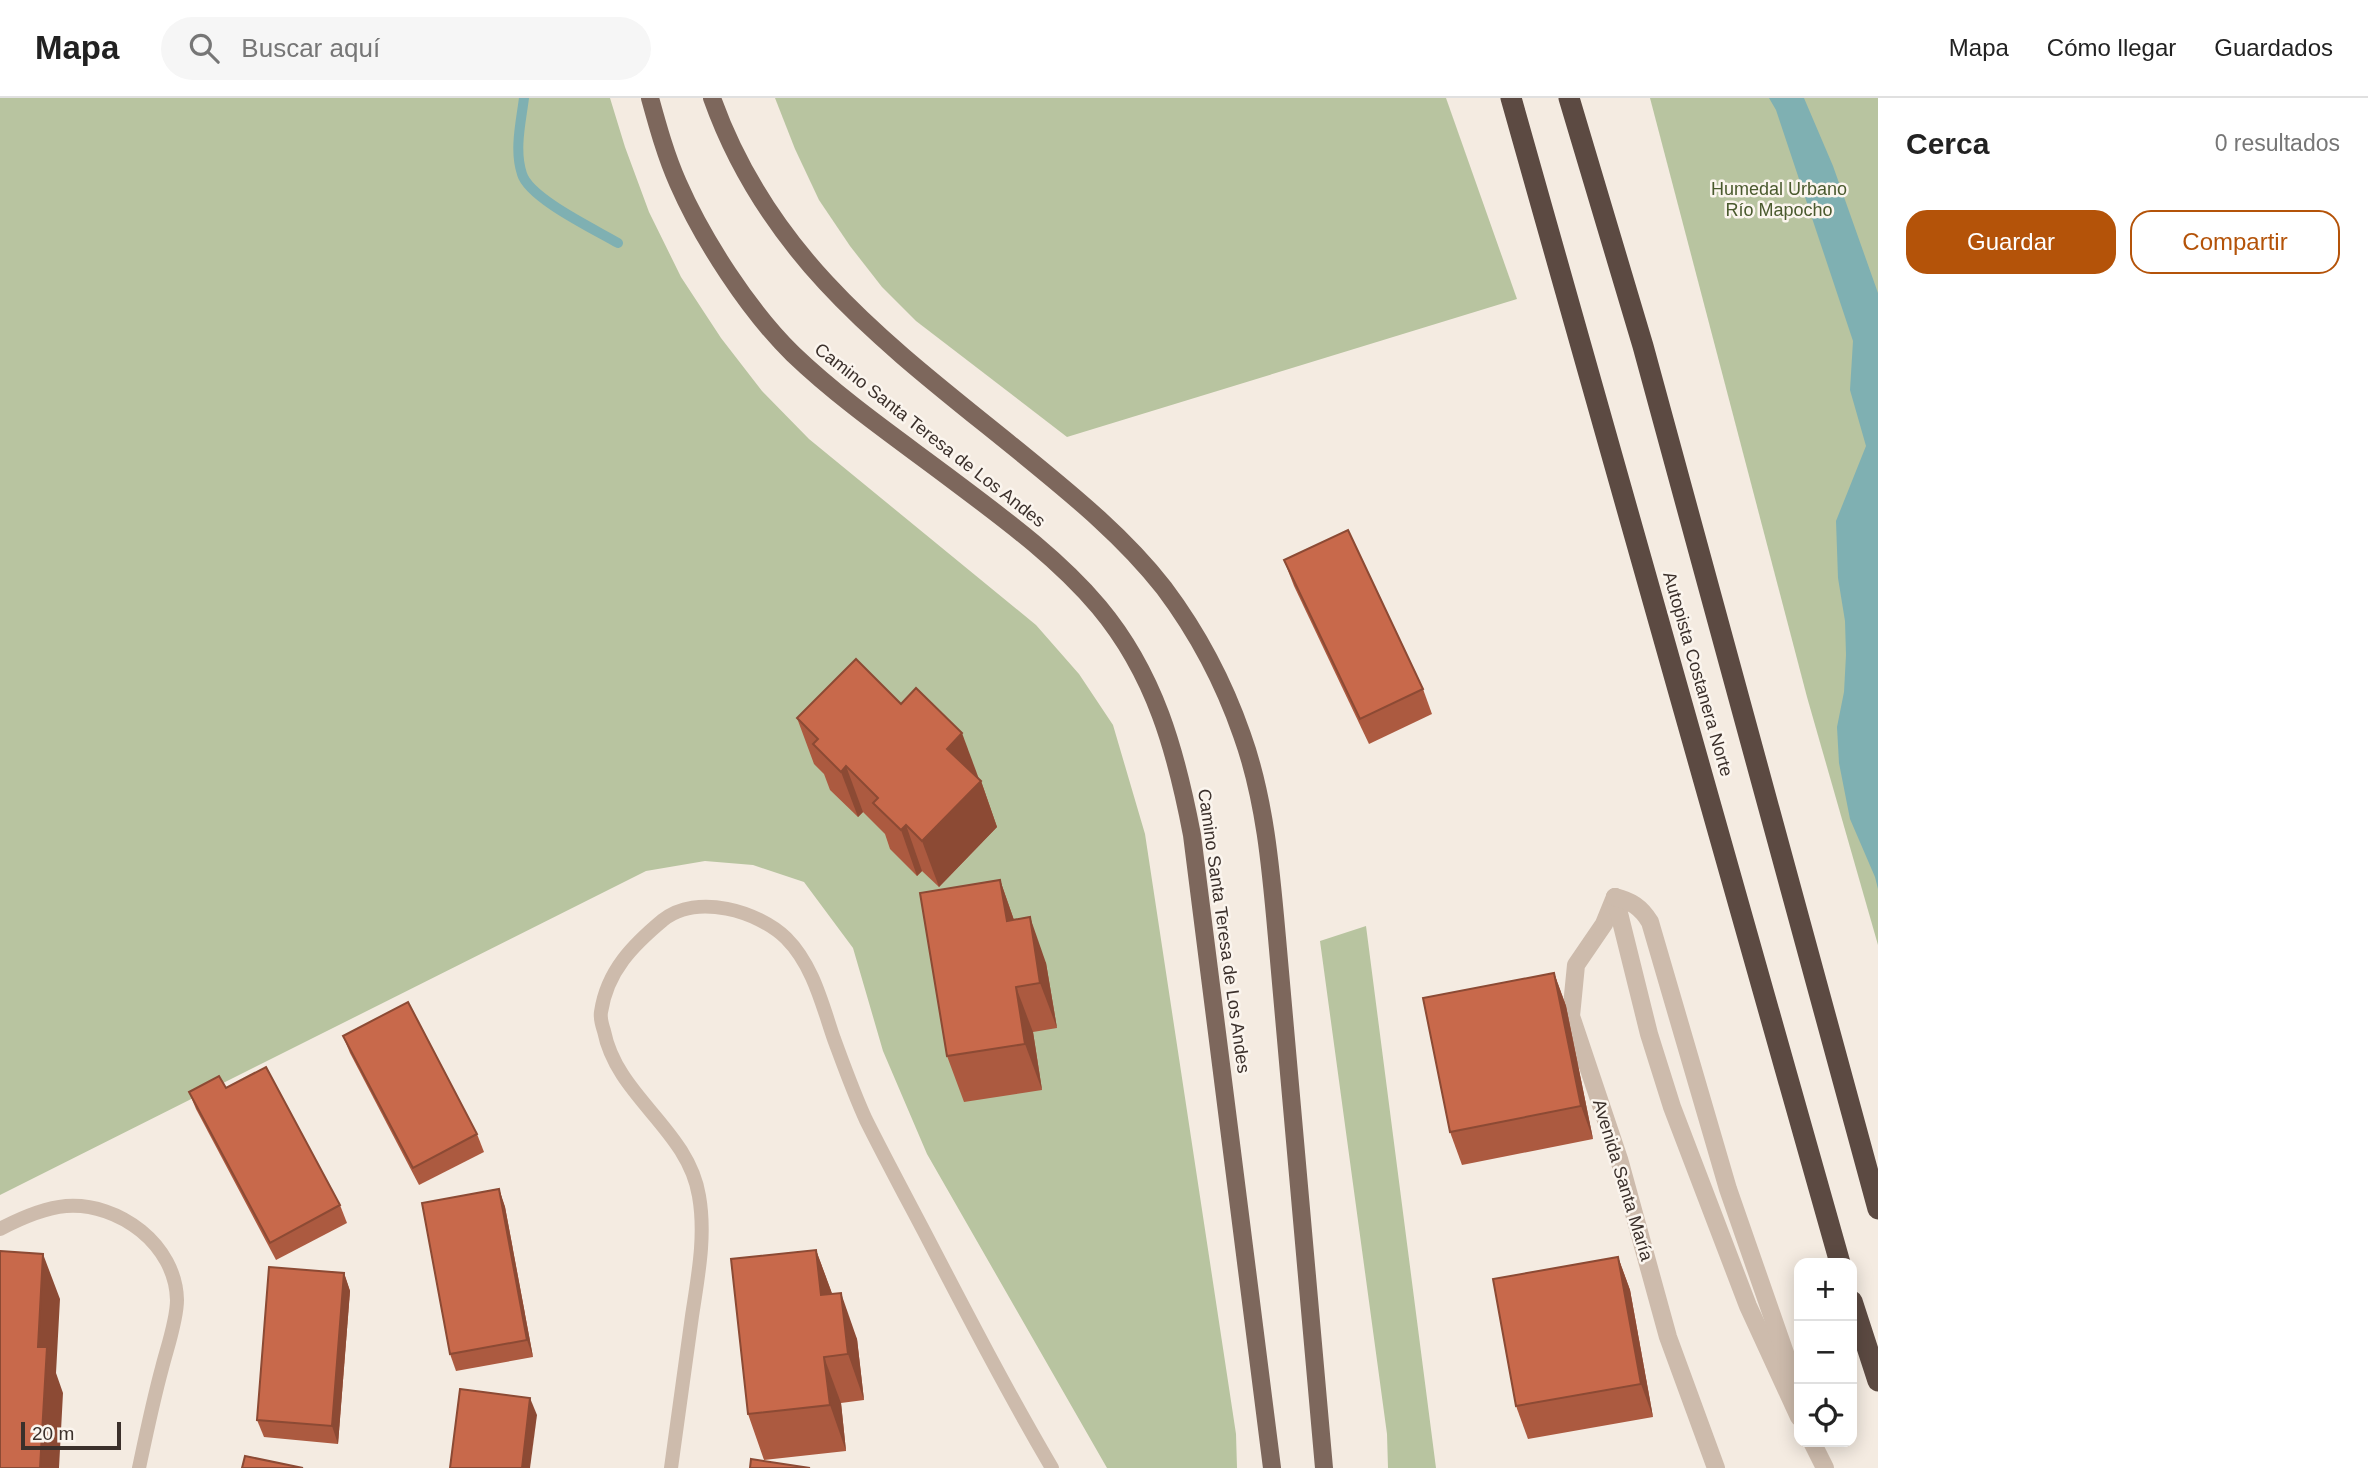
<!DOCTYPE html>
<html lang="es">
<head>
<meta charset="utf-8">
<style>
  body { margin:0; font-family:Arial,sans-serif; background:#f6f6f6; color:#222 }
  .controls { position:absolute; right:21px; bottom:21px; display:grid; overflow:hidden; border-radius:14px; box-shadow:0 4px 18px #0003 }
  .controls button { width:63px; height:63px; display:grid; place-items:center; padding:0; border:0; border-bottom:2px solid #e0e0e0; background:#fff; color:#222; font:35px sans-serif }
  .scale { position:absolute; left:21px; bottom:18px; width:100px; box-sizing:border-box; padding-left:7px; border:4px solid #3b302b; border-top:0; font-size:19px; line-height:24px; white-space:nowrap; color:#3b302b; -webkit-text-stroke:5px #fbf5ee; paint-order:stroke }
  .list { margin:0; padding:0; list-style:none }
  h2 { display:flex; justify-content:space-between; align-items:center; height:91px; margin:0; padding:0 28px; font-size:30px }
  h2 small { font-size:23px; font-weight:400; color:#767676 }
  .actions { display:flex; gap:14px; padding:21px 28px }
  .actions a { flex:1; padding:16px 0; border:2px solid #b45309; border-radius:21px; text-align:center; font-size:24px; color:#b45309 }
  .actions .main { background:#b45309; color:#fff }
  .icon { flex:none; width:38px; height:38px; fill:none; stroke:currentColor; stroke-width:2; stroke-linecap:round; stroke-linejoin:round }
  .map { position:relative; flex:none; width:1878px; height:1370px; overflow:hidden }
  header { display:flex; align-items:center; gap:42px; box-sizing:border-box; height:98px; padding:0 35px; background:#fff; border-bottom:2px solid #e0e0e0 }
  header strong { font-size:33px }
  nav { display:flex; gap:38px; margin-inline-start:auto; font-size:24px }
  .search { width:490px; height:63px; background:#f6f6f6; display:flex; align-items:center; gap:18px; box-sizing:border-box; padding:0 24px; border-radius:38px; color:#767676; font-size:26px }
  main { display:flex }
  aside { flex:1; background:#fff }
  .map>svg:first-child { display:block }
  .green { fill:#b8c4a0 }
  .water { fill:#7fb0b2 }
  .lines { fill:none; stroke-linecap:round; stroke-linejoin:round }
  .stream { stroke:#7fb0b2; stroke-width:10 }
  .lane { stroke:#cdbbac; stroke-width:14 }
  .street { stroke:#cdbbac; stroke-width:18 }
  .primary { stroke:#7d675c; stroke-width:18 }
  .highway { stroke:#5c4a42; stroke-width:21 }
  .wall { fill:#ac5a40 }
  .shaded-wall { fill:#8c4a34 }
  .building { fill:#c8694b; stroke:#8c4a34; stroke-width:2 }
  .labels { text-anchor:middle; stroke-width:5; stroke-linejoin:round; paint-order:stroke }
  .park-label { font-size:18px; fill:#4a5a2e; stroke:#fbf5ee }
  .street-label { font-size:18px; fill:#3b302b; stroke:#fbf5ee }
</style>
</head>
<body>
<header>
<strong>Mapa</strong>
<div class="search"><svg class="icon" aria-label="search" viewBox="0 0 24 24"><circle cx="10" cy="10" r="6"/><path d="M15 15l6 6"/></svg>Buscar aquí</div>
<nav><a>Mapa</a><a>Cómo llegar</a><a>Guardados</a></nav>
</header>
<main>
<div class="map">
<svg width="1878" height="1370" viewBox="0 0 1878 1370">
  <rect width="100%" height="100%" fill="#f4ebe1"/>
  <g class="green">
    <path d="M0,0H610L625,49L649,114L681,179L721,240L762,293L809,341L1036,527L1079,576L1113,627L1145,736L1236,1336L1237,1370H1107L927,1056L883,953L853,850L804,784L753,767L705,763L646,773L0,1097Z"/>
    <path d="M775,0H1446L1517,201L1067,339L916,223L882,189L850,148L819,102L795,51Z"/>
    <path d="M1650,0H1878V847L1807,599Z"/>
    <path d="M1366,828L1436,1370H1388L1387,1336L1320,843Z"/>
  </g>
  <path class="water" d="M1769,0H1804L1833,68L1878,195V791L1875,779L1850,721L1839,665L1837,629L1844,594L1846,557L1845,523L1838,480L1836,423L1866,348L1850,292L1853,243L1776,12Z"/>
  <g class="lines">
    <path class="stream" d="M524,0C521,24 514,52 522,76C529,100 594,131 618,145"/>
    <g class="lane">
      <path d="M0,1131C19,1121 44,1110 66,1108C119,1104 176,1147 177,1202C177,1222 167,1250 162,1270C153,1303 146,1337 139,1370"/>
      <path d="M671,1370C678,1319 685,1268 692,1218C698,1178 706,1138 699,1098C688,1031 617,999 604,933C602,927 600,920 601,914C607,873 633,847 663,822C697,795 758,813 786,840C813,867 822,906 834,941C844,968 854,996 866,1022C886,1062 907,1101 928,1141C968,1218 1008,1295 1052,1370"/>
    </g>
    <g class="street">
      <path d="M1615,799L1604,826L1576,867L1571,918L1619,1061L1668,1239L1716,1370"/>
      <path d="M1615,799L1649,936L1672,1009L1748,1208L1799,1319"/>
      <path d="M1615,799C1631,803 1641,809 1650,824L1728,1091L1799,1295"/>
      <path d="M1812,1344L1825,1370"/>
    </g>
    <g class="primary">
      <path d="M650,0C658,29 666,58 678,85C703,142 749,213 793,256C840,301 895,339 947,378C1000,418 1056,458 1099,509C1155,576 1176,653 1192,737L1272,1370"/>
      <path d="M712,0C771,166 896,253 1026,359C1075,399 1125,440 1164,490C1197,534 1224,585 1242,637C1265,701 1271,772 1277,840C1282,893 1286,945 1291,998C1302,1122 1313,1246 1324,1370"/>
    </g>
    <g class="highway">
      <path d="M1511,0L1840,1165"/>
      <path d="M1569,0L1643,248L1878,1111"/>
      <path d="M1852,1203L1878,1283"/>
    </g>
  </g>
  <g class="wall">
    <path d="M1284,462L1423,591L1432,616L1369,646L1294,488Z"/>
    <path d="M797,620L979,681L981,683L997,729L939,789L922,773L917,778L890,751L885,736L863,714L858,719L830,692L824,676L814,666Z"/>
    <path d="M1000,782L1014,822L1046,865L1057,930L1033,934L1042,992L964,1004L947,958Z"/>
    <path d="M1554,875L1566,908L1593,1041L1462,1067L1450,1034Z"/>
    <path d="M343,938L477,1036L484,1054L419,1087L350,955Z"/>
    <path d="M226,990L340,1107L347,1125L276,1162L196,1011L189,994Z"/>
    <path d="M499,1091L505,1109L533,1259L456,1273L450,1256Z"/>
    <path d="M816,1152L832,1196L857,1241L864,1302L841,1305L846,1353L764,1362L748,1316Z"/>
    <path d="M1618,1159L1630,1192L1653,1319L1528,1341L1516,1308Z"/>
    <path d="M344,1175L350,1193L338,1346L264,1339L257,1322Z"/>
  </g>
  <g class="shaded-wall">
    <path d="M962,635L979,681L947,651Z"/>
    <path d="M846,668L863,714L858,719L841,674Z"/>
    <path d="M981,683L997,729L939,789L922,743Z"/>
    <path d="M906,727L922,773L917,778L901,732Z"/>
    <path d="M1000,782L1016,828L1007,823Z"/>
    <path d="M1030,819L1046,865L1057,930L1040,885Z"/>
    <path d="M1554,875L1566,908L1593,1041L1581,1008Z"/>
    <path d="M1016,889L1033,934L1042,992L1025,946Z"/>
    <path d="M499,1091L505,1109L533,1259L527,1242Z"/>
    <path d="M816,1152L833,1198L821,1197Z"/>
    <path d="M43,1156L60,1201L56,1275L63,1295L59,1370H40L38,1249Z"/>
    <path d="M1618,1159L1630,1192L1653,1319L1641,1286Z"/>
    <path d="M344,1175L350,1193L338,1346L332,1328Z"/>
    <path d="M841,1195L857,1241L864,1302L848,1256Z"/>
    <path d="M824,1259L841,1305L846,1353L830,1307Z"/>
    <path d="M530,1300L537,1317L530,1370H522Z"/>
  </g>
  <g class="building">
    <path d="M1348,432L1423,591L1360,621L1284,462Z"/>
    <path d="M856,561L901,606L916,590L962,635L947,651L981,683L922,743L906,727L901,732L873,705L878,700L846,668L841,674L813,646L818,641L797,620Z"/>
    <path d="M1000,782L1007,823L1030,819L1040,885L1016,889L1025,946L947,958L920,795Z"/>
    <path d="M1554,875L1581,1008L1450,1034L1423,900Z"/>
    <path d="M408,904L477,1036L413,1070L343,938Z"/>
    <path d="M266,969L340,1107L270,1145L189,994L219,978L226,990Z"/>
    <path d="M499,1091L527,1242L450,1256L422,1105Z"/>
    <path d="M816,1152L821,1197L841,1195L848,1256L824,1259L830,1307L748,1316L731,1161Z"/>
    <path d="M0,1153L43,1156L38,1249H47L40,1370H0Z"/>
    <path d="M1618,1159L1641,1286L1516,1308L1493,1181Z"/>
    <path d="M269,1169L344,1175L332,1328L257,1322Z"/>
    <path d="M460,1291L530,1300L522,1370H450Z"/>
    <path d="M245,1358L303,1370H242Z"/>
    <path d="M751,1361L810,1370H750Z"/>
  </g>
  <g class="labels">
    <g class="park-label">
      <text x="1779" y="97">Humedal Urbano<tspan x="1779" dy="21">Río Mapocho</tspan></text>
    </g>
    <g class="street-label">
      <text transform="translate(930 337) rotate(38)" y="6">Camino Santa Teresa de Los Andes</text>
      <text transform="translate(1698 576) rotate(74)" y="6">Autopista Costanera Norte</text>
      <text transform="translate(1224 833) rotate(82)" y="6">Camino Santa Teresa de Los Andes</text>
      <text transform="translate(1623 1082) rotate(73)" y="6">Avenida Santa María</text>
    </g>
  </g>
</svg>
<div class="controls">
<button>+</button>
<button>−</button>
<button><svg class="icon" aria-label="locate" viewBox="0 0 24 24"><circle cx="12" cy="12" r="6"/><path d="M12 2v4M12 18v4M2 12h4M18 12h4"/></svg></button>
</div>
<div class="scale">20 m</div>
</div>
<aside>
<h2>Cerca<small>0 resultados</small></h2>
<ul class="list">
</ul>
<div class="actions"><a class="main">Guardar</a><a>Compartir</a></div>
</aside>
</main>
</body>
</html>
